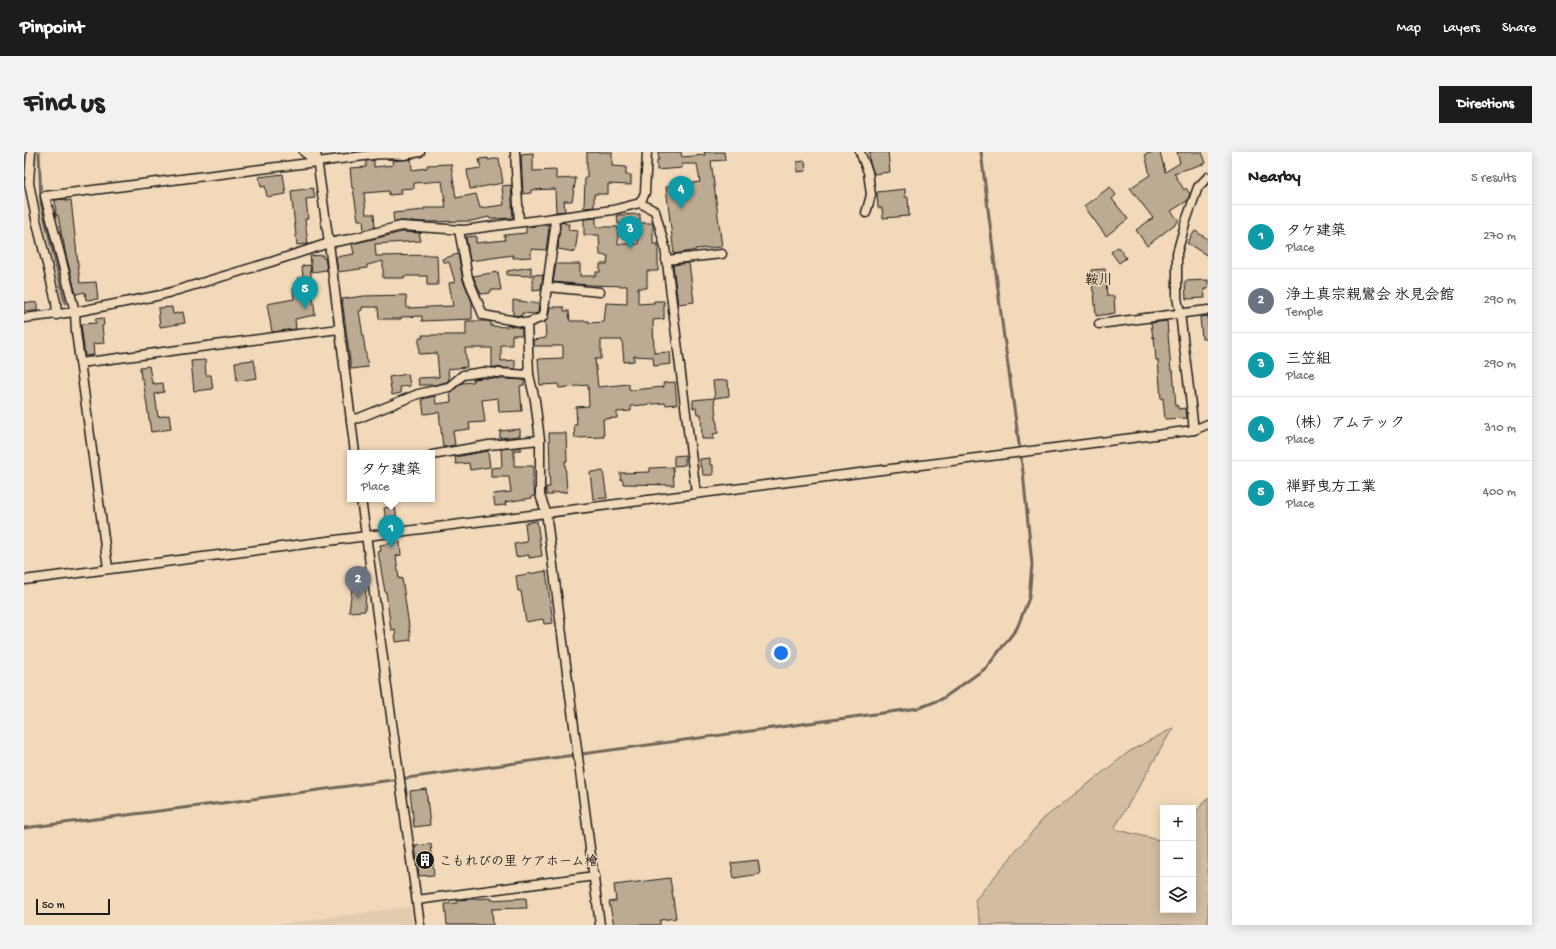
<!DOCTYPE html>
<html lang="en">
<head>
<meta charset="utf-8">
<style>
  body { margin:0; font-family:"Gochi Hand","Klee One",sans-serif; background:#f2f2f2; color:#222 }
  .controls { position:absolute; right:12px; bottom:12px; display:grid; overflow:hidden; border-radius:0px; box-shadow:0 2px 10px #0003 }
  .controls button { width:36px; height:36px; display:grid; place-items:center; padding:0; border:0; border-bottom:1px solid #e0e0e0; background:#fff; color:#222; font:20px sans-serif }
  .scale { position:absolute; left:12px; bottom:10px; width:74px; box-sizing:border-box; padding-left:4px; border:2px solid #1c1c1c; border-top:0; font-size:11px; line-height:14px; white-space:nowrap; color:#1c1c1c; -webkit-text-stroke:3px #f2d9ba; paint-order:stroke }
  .you { position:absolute; left:757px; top:501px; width:14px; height:14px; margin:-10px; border:3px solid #fff; border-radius:50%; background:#1a73e8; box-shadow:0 0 0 6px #1a73e833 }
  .badge { display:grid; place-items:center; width:26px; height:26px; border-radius:50%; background:#1c1c1c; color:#fff; font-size:13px; font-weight:700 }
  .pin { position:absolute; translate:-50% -33px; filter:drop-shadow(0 1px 2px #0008) }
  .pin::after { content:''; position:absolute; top:21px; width:14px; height:12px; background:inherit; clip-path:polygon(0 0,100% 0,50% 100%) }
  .popup { position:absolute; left:323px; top:298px; width:88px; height:52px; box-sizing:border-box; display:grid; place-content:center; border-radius:0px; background:#fff; filter:drop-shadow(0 1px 3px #0005); font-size:13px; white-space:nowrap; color:#767676 }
  .popup b { font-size:15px; color:#222 }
  .popup::after { content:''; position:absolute; left:50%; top:100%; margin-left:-8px; border:8px solid transparent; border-top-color:#fff }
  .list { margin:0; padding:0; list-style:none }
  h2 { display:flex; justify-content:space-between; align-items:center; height:52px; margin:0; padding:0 16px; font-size:17px }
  h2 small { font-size:13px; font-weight:400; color:#767676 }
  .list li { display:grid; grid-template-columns:26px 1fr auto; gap:12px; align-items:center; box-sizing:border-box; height:64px; padding:0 16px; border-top:1px solid #e0e0e0 }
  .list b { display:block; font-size:15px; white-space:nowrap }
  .list p { margin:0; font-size:13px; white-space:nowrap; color:#767676 }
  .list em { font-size:13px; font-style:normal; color:#767676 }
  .icon { flex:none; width:22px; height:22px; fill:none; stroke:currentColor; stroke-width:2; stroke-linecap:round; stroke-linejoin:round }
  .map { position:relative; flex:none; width:1184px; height:773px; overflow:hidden; border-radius:0px }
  header { display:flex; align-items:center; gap:24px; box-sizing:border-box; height:56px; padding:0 20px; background:#1c1c1c; color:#fff }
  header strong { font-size:19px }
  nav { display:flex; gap:22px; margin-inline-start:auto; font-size:14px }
  .intro { display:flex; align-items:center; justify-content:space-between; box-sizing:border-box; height:96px; padding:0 24px }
  h1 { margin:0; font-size:28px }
  .button { padding:10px 18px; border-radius:0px; background:#1c1c1c; color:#fff; font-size:14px; font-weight:700 }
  main { display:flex; gap:24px; padding:0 24px }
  aside { flex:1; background:#fff; border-radius:0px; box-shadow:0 2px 10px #0003 }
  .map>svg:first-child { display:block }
  .built { fill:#e2cbae }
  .green { fill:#d2bda3; stroke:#776c60 }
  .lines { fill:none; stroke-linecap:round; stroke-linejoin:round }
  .stream { stroke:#71665a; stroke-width:3 }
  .building { fill:#bdaa92; stroke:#1c1c1c }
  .street-casing { stroke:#1c1c1c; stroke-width:11 }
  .street { stroke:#f2d9ba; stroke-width:8 }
  .labels { text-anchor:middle; stroke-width:3; stroke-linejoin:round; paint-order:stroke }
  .poi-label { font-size:13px; font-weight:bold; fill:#1c1c1c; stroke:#f2d9ba; text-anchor:start }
  .neighbourhood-label { font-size:14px; font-weight:bold; fill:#1c1c1c; stroke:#f2d9ba }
</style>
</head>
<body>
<header>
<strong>Pinpoint</strong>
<nav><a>Map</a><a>Layers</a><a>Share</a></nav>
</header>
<div class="intro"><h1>Find us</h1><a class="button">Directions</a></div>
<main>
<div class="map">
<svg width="1184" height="773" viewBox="0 0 1184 773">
  <rect width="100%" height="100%" fill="#f2d9ba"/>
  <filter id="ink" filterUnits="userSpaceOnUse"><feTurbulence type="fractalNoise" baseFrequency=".025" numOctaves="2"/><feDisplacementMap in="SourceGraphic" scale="8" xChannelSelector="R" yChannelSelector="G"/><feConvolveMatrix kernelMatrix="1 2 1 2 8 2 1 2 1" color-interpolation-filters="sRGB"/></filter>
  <g filter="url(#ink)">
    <path class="built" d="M383,755L387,756L389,773H249Z"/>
    <path class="green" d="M1149,576L1090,677L1139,689V758H1169V664L1184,645V773H957L951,748L1019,667L1106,599Z"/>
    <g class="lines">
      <g class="stream">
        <path d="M15,0L17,51L41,151"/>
        <path d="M0,676L214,649L895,556L918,547L962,516L993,476L1005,446L1008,412L999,320L979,178L957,0"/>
      </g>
    </g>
    <g class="building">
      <path d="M563,0H588V14L602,15V23H607V33L584,32V42H570V55L560,56L561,26H563Z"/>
      <path d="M634,0H657L658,5L681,3L680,0H700L701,8L687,9L698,95L671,97L672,98L650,102L642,35L676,30L673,12H658V16L633,18V8H635Z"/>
      <path d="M845,0H864L866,20L850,22L846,11Z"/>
      <path d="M1131,0H1136L1141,20L1156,11L1153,0H1178L1182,11L1150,21L1160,38L1162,36L1166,42L1163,49L1147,59L1155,69L1123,94L1112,78L1129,66L1106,36L1126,23L1121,2Z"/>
      <path d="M509,1V19L532,18V27L552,26L548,49H540L541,59L532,60L531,37L507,38V41L499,42L497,2Z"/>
      <path d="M464,6V8L475,6L479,31L446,37L443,18L457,16L455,7Z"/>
      <path d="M387,7L388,18L403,16V13L427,12L432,46L452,42L456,56L480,53L478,34L487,33L489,66L466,67L465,65L447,69L403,70L377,69L370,70L369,61L400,58V56H422L418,29L390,31V36L376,37L377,42L365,43V39L340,41L342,62H350L351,75L340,78L339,68H334L329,36H328L326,16L342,15V9L350,8V15L369,13L368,9Z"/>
      <path d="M781,9L782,19L773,20V10Z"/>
      <path d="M259,22L262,42L243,45L241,34L237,35L235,25Z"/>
      <path d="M1086,35L1092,43L1088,47L1104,67L1082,84L1060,54Z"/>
      <path d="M289,36L291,46L282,47L284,67H281L284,92L273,93L267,39Z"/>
      <path d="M881,37V45H884L885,64L859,66L858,56H854L853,40Z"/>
      <path d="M42,47V49L47,48L56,131L72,130L74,147L62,148L61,140L52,142L41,99L39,86H38L34,63L32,64L31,48Z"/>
      <path d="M616,62V71H629V92H634V119H623V136H614V152L630,151V149H640V167L629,168L630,201L646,200L647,212L630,214L629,205L610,204V209L600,210L598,188H577V207H571L574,235L605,232V237L608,238L640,235L639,231L651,230L653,252L642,253L641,251L607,254V259L593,260V266L579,267L580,285L551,286L550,273H553L552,255L565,254L564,233L535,236L534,232L516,233L514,207L539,206V194H509V188L522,186L521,170L524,166L526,155H540V159H545L546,169H565V171L580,170L582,151L603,152V134L565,133L529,130L532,112H556V124H572V120H576V112H583L584,104L576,103L575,83H560V67L572,66V75H594V92H614L615,72H594L593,63Z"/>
      <path d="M541,70V72H545L544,78L554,79L551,100L534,97L536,71Z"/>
      <path d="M521,73H525V76L522,98L507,97V105L489,106V103L446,109L442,85L452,84V91L481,88L480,83L502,81V75Z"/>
      <path d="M1171,79L1184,87V104L1163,91Z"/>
      <path d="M378,80L398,81H395L397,89L351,92L352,104L413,103L414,133H403V124H380V126H359V109L343,113V116L314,120L312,105L330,102L328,92Z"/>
      <path d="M1094,95L1102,106L1095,111L1087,100Z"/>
      <path d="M434,102L439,128L448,150V167L398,169V164L377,165V167H355L354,155H338V158L335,159L344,215L327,217L318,147L340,144L382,143L383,156L429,154L425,131L431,130L425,110H419L418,107Z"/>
      <path d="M299,103V106H301L303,118L288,120L286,104Z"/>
      <path d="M665,111L670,150L654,152L649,113Z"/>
      <path d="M286,113L291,163L271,167L272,177L248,180L243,152L270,147L269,137L275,136L274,126H279L278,114Z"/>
      <path d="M507,115V124L483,123V119Z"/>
      <path d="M1081,117L1083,144H1090L1091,161L1072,164L1070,140H1069L1067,118Z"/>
      <path d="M474,120L477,138H467L466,141L457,142L449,124Z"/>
      <path d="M509,122L519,123L517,137L509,138Z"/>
      <path d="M1184,128V137H1180L1181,146L1162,147L1161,129Z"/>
      <path d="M489,148L515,152L514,161L510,162L498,161V164L489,163Z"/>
      <path d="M0,150L13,151V159H0Z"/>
      <path d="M148,155L149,162L159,160L161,171L136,175L134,156Z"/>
      <path d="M1184,164V187H1178L1176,165Z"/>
      <path d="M79,166L80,173L78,174L80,191L69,192L70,203L61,204L57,172L72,171L71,167Z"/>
      <path d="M442,169H463L467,170V174L483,175V173L498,176V183H488V193H477V209L491,208V217L468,215V196H441L443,215L424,217L425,228L422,230L410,233H395L394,226L415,225L413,201L395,202V186H399L398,183H442Z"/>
      <path d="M1143,169L1147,219H1149L1152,254H1154V257L1162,256L1163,266L1141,267L1139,246L1137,247L1134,208H1132L1130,185L1129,186L1127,171Z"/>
      <path d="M181,208L182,223H187L189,237L170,239L167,209Z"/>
      <path d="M230,208L233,226L213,229L211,210Z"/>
      <path d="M125,214L128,231H130V232L139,231L140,240L131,242L134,265L145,263L147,277L127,280L119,227H117L116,215Z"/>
      <path d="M384,222L386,234L376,235L377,241L368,243L365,225Z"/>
      <path d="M459,226L500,228V233L496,234L498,259L475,260L474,246L458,248L461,270L445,271L446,277L429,279L431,293L419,295L415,260L400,262L398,247L411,244L412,252L427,250L426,240L438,231L449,230V227Z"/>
      <path d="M704,228L705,244L691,246L689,229Z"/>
      <path d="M690,246L694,281L689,282L690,287H678L677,262H673L672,256H669V248Z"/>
      <path d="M496,277V284L476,286V279Z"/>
      <path d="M525,281H542L543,309H541L543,340L528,341L529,343H522V335H526L525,317H526Z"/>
      <path d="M497,295V298H490V314H509V336H510L511,344H508V346L481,350L482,353L471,354L469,342L487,340L485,325H467V316L478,315L477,297Z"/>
      <path d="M464,299L466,315L446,318L445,311L432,312L431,305Z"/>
      <path d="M661,303V313L650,314V304Z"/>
      <path d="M686,306V313H689V323H679L678,315H676V307Z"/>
      <path d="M649,315L650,333L599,332V328H597L596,321L626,320V316Z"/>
      <path d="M579,319L583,346L569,347L566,320Z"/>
      <path d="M371,355L373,367L362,369L360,356Z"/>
      <path d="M513,369L518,404L505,406V403L492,405L490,392L503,390L501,371Z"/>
      <path d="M376,390L377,403L372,404L375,427L378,426L387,488L372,490L371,477L367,478L362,440H361L354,400L357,399L356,393Z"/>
      <path d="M522,419L529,471L520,472L519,467L502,470L497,439H494L492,424Z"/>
      <path d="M342,435L341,459L325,460L328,436Z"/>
      <path d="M402,637L406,673L390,675L386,639Z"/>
      <path d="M407,692L410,723L395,724L391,694Z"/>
      <path d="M734,708L736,722L710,726L707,711Z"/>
      <path d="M646,726L652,766L636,768V773H590L585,750L592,749L590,733Z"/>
      <path d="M467,746V748L502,746L503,756L468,757L469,773H423L421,752L433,751V748Z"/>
    </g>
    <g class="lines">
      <defs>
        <g id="street">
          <path d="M7,0L5,31L12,67L32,150L33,163"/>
          <path d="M280,0L293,10"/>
          <path d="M292,0L305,91L331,301"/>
          <path d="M491,0L495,70"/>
          <path d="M836,0L844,20L847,43L842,61"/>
          <path d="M616,51L621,41L623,0"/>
          <path d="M435,78L444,126L459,163L503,171L505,223L511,248L516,288V343L522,360L576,773"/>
          <path d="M642,108L698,102"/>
          <path d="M523,135L531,76L530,66"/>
          <path d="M0,166L51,160L137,143L247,110L305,91L326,87L377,74L440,78L589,58L616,51L631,59L641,95L672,341"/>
          <path d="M503,171L519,165L523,135L576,140"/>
          <path d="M1075,172L1184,158"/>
          <path d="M56,211C143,200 229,187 316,177"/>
          <path d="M327,267L335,266L394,242L425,235L439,223L459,220L505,223"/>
          <path d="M1170,278L1156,161L1153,146V101L1162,69L1174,35L1184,25"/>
          <path d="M408,303L465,293L516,288"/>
          <path d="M337,347L396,773"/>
          <path d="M84,416L52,180L51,160L21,44L356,2L380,3L396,0"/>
          <path d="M0,428L1170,278L1184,272"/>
          <path d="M393,748L571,724"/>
        </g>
      </defs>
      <use href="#street" class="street-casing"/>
      <use href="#street" class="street"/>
    </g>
  </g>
  <defs>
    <symbol id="building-disc" viewBox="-11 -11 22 22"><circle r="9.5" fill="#1c1c1c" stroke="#f2d9ba"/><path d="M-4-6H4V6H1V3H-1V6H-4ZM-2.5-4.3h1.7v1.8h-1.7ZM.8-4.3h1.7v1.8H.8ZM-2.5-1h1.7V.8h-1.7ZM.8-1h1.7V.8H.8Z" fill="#fff"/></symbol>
  </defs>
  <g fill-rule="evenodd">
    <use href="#building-disc" x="390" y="697" width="22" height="22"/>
  </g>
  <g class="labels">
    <g class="poi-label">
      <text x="415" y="713">こもれびの里 ケアホーム檜</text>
    </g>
    <g class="neighbourhood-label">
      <text x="1075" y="132">鞍川</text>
    </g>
  </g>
</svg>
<div class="controls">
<button>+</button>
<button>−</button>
<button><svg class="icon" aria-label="layers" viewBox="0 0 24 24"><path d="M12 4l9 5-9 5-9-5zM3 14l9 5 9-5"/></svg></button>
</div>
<div class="scale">50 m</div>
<div class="you"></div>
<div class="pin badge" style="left:367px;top:396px;background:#0f9aa8">1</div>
<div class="popup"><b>タケ建築</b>Place</div>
<div class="pin badge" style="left:334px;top:447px;background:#6b7280">2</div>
<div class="pin badge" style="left:606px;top:97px;background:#0f9aa8">3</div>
<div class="pin badge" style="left:657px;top:57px;background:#0f9aa8">4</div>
<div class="pin badge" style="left:281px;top:157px;background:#0f9aa8">5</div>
</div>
<aside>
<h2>Nearby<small>5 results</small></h2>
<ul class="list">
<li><span class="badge" style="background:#0f9aa8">1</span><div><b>タケ建築</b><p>Place</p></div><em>270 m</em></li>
<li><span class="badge" style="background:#6b7280">2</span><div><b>浄土真宗親鸞会 氷見会館</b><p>Temple</p></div><em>290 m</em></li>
<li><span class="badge" style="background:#0f9aa8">3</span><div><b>三笠組</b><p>Place</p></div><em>290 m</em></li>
<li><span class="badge" style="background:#0f9aa8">4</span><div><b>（株）アムテック</b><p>Place</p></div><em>310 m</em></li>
<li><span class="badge" style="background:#0f9aa8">5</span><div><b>禅野曳方工業</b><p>Place</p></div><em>400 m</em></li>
</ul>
</aside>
</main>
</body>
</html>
